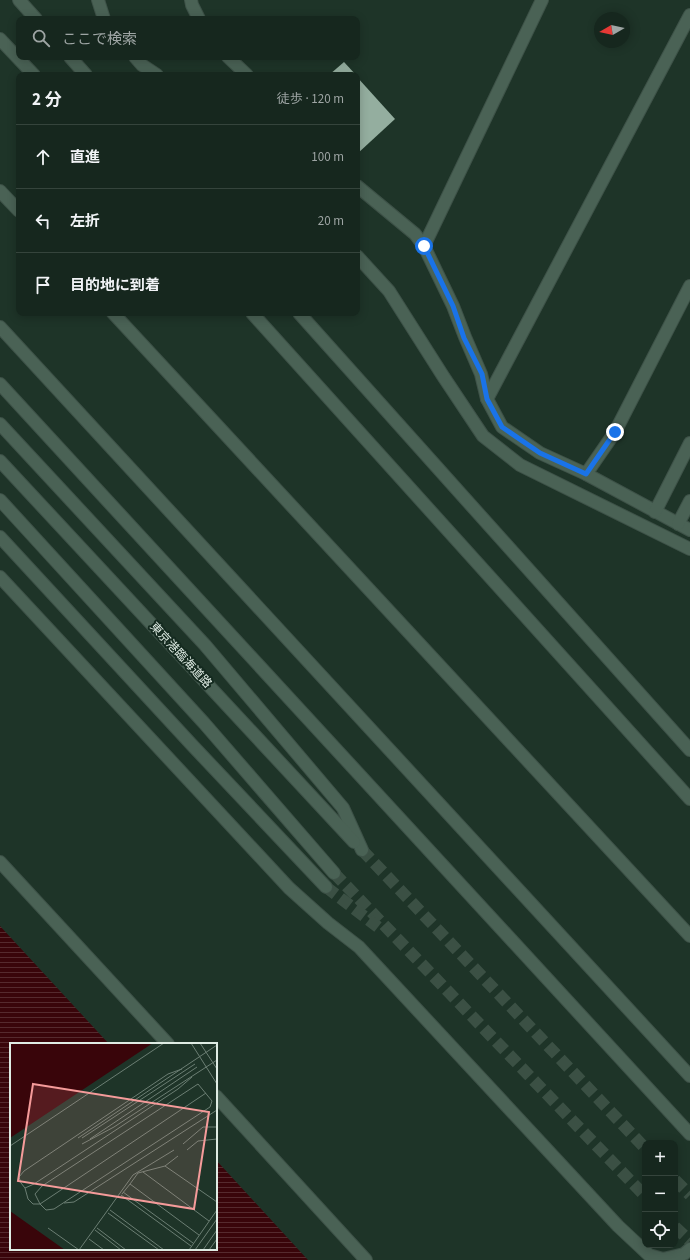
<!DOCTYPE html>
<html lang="ja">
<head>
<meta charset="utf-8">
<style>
  body { margin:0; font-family:"Source Sans 3","Noto Sans JP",sans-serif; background:#1f2f27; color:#f1f3f6 }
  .controls { position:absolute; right:12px; bottom:12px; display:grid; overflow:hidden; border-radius:8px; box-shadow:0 2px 10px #0003 }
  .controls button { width:36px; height:36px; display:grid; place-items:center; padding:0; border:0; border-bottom:1px solid #35443c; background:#16271e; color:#f1f3f6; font:20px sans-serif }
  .compass { position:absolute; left:594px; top:12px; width:36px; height:36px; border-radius:50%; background:#16271e; box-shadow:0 2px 10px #0003; rotate:261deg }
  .stop { position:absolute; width:12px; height:12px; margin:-9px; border:3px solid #1a73e8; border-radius:50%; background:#fff }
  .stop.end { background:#1a73e8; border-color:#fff; box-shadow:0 1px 4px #0008 }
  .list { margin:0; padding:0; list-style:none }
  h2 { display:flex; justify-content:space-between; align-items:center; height:52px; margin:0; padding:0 16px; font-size:17px }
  h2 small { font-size:13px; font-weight:400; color:#9ea5a4 }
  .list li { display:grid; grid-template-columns:26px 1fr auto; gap:12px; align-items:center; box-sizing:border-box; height:64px; padding:0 16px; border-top:1px solid #35443c }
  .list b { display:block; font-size:15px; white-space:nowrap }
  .list em { font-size:13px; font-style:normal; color:#9ea5a4 }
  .icon { flex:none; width:22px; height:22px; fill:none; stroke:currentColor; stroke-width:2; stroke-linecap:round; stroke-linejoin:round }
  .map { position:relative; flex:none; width:690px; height:1260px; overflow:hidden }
  .search { position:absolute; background:#16271e; box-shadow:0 2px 10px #0003; left:16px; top:16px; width:344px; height:44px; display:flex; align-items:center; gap:10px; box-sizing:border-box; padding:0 14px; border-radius:8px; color:#9ea5a4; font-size:15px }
  .panel { position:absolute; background:#16271e; box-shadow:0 2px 10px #0003; left:16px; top:72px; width:344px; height:244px; border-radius:8px }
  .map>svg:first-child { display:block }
  .water { fill:url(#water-rules) }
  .building { fill:#94ae9f }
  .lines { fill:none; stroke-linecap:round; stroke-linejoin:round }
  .minor-tunnel { stroke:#3b5044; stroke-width:12; stroke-dasharray:12 6; stroke-linecap:butt }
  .minor-casing { stroke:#3e5248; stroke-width:14 }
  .minor { stroke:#4a6255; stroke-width:12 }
  .route { stroke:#1a73e8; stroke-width:5 }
  .labels { text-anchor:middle; stroke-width:4; stroke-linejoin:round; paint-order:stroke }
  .street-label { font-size:12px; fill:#dfece4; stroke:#142a1f }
  .inset-road { fill:none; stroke:#6b7e73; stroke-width:1 }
  .view { fill:#f59b9a; fill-opacity:0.15; stroke:#f59b9a; stroke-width:2 }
  .inset-edge { fill:none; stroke:#dfece4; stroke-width:2 }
</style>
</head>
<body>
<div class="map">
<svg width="690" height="1260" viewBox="0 0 690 1260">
  <defs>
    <pattern id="water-rules" width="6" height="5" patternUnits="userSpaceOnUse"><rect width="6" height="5" fill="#39050a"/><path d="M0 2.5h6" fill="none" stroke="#552a2e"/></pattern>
  </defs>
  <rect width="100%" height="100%" fill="#1e3428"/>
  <path class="water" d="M0,926L109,1044H11V1249H216V1160L308,1260H0Z"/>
  <g class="building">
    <path d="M344,62L356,75H329Z"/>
    <path d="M357,77L395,119L357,154Z"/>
  </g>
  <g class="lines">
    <g class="minor-tunnel">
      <path d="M362,850L645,1148"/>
      <path d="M334,873L645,1196"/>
      <path d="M326,887L378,927"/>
      <path d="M675,1180L690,1195"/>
      <path d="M675,1227L690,1241"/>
    </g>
    <defs>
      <g id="minor">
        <path d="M19,0L36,19"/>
        <path d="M98,0L104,19"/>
        <path d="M191,0L192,5L199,19"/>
        <path d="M0,39L34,75"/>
        <path d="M70,57L86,75"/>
        <path d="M135,57L142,65L157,75"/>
        <path d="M228,57L247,75"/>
        <path d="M357,186L415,234L424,246L453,306L465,337L481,374L487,399L502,427L540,453L586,474L615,432L690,286"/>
        <path d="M0,191L19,211"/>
        <path d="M424,246L542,0"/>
        <path d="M357,256L389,291L443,376L483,436L520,465L690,549"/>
        <path d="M113,313L690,936"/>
        <path d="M252,313L690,799"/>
        <path d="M299,313L690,750"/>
        <path d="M0,327L690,1076"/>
        <path d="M0,384L690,1134"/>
        <path d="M487,399L690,15"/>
        <path d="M0,424L205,645L343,808L362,850"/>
        <path d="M0,461L354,842"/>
        <path d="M586,474L690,530"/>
        <path d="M0,500L204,723L334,873"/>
        <path d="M655,512L690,443"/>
        <path d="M678,524L690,501"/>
        <path d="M0,537L192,745L326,887"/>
        <path d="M0,577L289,888L328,923L359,947L618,1226L649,1255L663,1259L684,1254L690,1249"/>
        <path d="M0,862L168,1044"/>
        <path d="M216,1096L366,1260"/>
      </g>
    </defs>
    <use href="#minor" class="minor-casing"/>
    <use href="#minor" class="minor"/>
  </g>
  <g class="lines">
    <path class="route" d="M424,246L453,306L464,338L482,374L487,399L502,427L540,453L586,474L615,432"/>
  </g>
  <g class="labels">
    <g class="street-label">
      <text transform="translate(181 655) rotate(47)" y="4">東京港臨海道路</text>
    </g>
  </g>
  <g transform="translate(10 1043)">
    <rect width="207" height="207" fill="#1e3428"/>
    <path d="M0,0H143L0,95ZM0,168L55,207H0Z" fill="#39050a"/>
    <path class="inset-road" d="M181,0L207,41M190,0L207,26M172,26L158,31L14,128L9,134L11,140L15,145L24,141L168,46L182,34M188,41L202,58L200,64L44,166L36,167L30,161L25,151L32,143ZM68,95L207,2M72,95L185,21M80,96L187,24M72,101L104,84L207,17M173,101L193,84H207M0,103L154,0M177,107L188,98L207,96M168,113L155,123L128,130L120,141L189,192M155,123L207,159M133,129L199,178M15,145L18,156L23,161H30L196,50M113,149L183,200M112,151L120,141M111,152L181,203M54,160L64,159L207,67M100,167L154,207M98,170L149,207M38,185L69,207M87,185L116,207M85,187L111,207M79,196L94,207M69,207L123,132L164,107M179,207L207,167M185,207L207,176M193,207L207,187M199,207L207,196"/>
    <path class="view" d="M23,41L199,69L184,166L8,138Z"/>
    <rect width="207" height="207" class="inset-edge"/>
  </g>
</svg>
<div class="controls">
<button>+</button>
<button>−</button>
<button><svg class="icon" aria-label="locate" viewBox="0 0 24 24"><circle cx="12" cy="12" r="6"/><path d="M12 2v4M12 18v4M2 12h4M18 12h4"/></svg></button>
</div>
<svg class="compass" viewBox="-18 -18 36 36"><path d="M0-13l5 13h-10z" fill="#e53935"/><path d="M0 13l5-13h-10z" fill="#9ea5a4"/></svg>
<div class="stop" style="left:424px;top:246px"></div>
<div class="stop end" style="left:615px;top:432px"></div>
<div class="search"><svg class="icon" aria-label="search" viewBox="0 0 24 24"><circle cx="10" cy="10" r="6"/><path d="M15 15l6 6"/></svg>ここで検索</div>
<section class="panel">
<h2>2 分<small>徒歩 · 120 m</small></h2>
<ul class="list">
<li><svg class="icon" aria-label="ahead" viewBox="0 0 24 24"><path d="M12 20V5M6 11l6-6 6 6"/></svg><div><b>直進</b></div><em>100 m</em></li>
<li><svg class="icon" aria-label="left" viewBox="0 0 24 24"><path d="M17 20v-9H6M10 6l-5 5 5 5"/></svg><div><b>左折</b></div><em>20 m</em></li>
<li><svg class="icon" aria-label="arrive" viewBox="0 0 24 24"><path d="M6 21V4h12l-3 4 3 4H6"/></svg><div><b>目的地に到着</b></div></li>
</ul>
</section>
</div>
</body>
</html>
